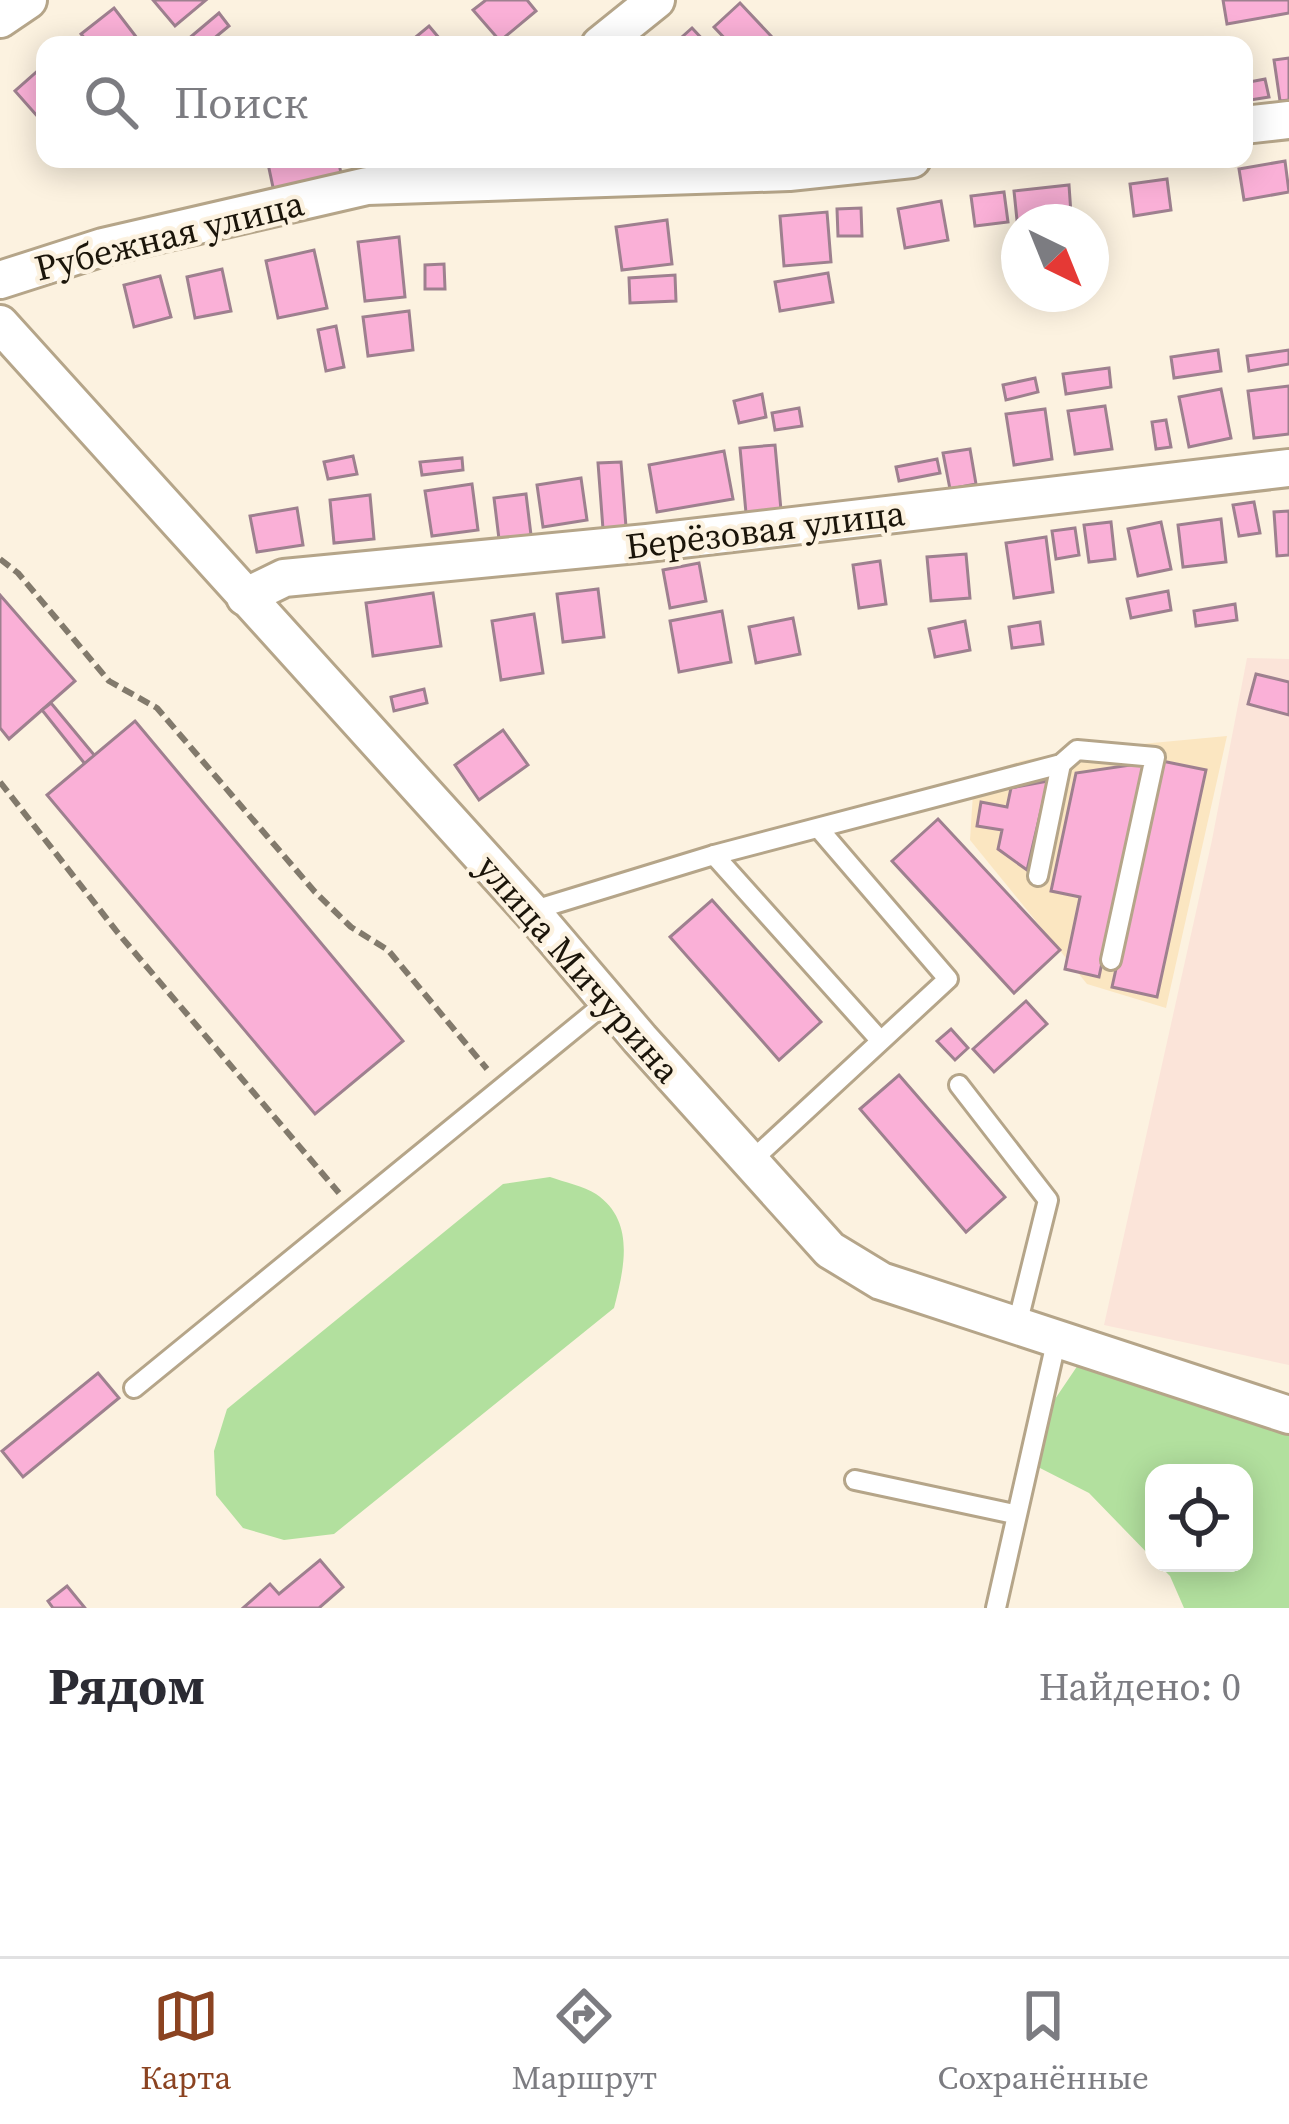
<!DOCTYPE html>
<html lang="ru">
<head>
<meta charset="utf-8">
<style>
  body { margin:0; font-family:"Source Serif 4",serif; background:#f7f7f7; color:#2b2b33 }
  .controls { position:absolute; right:36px; bottom:36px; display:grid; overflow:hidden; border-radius:24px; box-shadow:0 6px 30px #0003 }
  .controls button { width:108px; height:108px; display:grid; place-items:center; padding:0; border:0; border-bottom:3px solid #e1e1e2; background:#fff; color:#2b2b33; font:60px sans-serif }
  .compass { position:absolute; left:1001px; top:204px; width:108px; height:108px; border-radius:50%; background:#fff; box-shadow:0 6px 30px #0003; rotate:137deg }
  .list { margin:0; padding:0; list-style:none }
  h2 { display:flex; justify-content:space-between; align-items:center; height:156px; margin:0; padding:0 48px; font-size:51px }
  h2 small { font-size:39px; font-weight:400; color:#7c7c81 }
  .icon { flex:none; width:66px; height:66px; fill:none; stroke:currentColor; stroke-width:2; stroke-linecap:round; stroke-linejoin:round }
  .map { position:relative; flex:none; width:1289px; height:1608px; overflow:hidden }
  .search { position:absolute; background:#fff; box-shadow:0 6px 30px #0003; left:36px; right:36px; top:36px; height:132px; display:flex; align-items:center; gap:30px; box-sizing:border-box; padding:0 42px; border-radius:24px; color:#7c7c81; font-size:45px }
  .sheet { height:348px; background:#fff }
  nav { display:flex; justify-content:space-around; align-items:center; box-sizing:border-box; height:168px; border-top:3px solid #e1e1e2; background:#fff; font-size:33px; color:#7c7c81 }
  nav a { display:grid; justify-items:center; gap:6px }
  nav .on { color:#8b4321 }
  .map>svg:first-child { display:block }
  .built { fill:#fbe6c1 }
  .medical { fill:#fbe4d9 }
  .green { fill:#b2e09e }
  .building { fill:#fab0d7; stroke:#9e808f; stroke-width:3 }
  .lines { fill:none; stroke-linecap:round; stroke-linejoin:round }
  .lane-casing { stroke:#b5a589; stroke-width:24 }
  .street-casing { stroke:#b5a589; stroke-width:42 }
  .path { stroke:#827a6c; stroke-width:6; stroke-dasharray:12 6; stroke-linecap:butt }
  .lane { stroke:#fff; stroke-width:18 }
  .street { stroke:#fff; stroke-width:36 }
  .labels { text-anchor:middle; stroke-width:9; stroke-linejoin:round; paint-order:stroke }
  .street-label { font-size:36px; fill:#1b150a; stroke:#fcf2e0 }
</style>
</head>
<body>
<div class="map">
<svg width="1289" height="1608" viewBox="0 0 1289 1608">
  <rect width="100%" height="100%" fill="#fcf2e0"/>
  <path class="built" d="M1227,736L1166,1008L1087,984L970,840L974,777L1021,761L1077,750Z"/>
  <path class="medical" d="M1247,658L1289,659V1365L1104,1325L1212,840Z"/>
  <g class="green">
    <path d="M550,1177C564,1182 584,1186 596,1194C636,1221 624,1269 614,1308L334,1534L284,1540L243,1528L216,1495L214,1451L227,1409L503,1184Z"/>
    <path d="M1078,1365L1289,1431V1608H1184L1170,1576L1157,1563H1244V1473H1154V1560L1089,1493L1036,1466L1053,1402Z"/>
  </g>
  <g class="building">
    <path d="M153,0H206L175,26Z"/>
    <path d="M486,0H527L536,11L500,41L473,10Z"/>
    <path d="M1223,0H1289V13L1227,24Z"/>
    <path d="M740,3L771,36L762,45H731L714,27Z"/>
    <path d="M114,8L137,38L128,45H90L81,34Z"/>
    <path d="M219,13L229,26L206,45H181Z"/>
    <path d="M429,26L445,45H406Z"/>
    <path d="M692,28L708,45H673Z"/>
    <path d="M1289,58V100L1280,101L1274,60Z"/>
    <path d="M41,68L45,73V111L38,117L15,91Z"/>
    <path d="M1265,79L1269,97L1244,101V83Z"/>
    <path d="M267,159H338L342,178L274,192Z"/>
    <path d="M1285,161L1289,192L1244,200L1239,169Z"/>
    <path d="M1167,179L1171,210L1134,216L1130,184Z"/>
    <path d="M1069,185L1071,214L1017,220L1014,191Z"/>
    <path d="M1004,192L1008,222L975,226L971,196Z"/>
    <path d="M941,201L948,240L905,248L898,209Z"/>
    <path d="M861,208L862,236H838L837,209Z"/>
    <path d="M827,212L831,262L784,266L780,216Z"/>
    <path d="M667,220L672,264L622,270L616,227Z"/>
    <path d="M399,237L405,297L365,301L358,242Z"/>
    <path d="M314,250L327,308L278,318L266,261Z"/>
    <path d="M444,264L445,289H425V265Z"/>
    <path d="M222,269L231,311L195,318L187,277Z"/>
    <path d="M828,273L833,302L780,311L775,282Z"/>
    <path d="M675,275L676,301L630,303L629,278Z"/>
    <path d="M160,276L171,317L134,327L124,285Z"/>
    <path d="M409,311L413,350L368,356L363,317Z"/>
    <path d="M336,326L344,367L326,371L318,330Z"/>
    <path d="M1218,350L1221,371L1174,378L1171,357Z"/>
    <path d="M1289,350V364L1249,371L1247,356Z"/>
    <path d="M1109,368L1111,387L1066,394L1063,374Z"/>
    <path d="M1035,378L1038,392L1006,400L1003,385Z"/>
    <path d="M1289,386V434L1254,438L1248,391Z"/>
    <path d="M1221,389L1231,438L1189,447L1179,397Z"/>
    <path d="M762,394L766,417L739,423L734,401Z"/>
    <path d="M1105,406L1112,449L1075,454L1068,411Z"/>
    <path d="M799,408L802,426L775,430L772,413Z"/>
    <path d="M1045,409L1052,459L1014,465L1006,414Z"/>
    <path d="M1166,420L1171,447L1156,449L1152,422Z"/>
    <path d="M775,445L781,510L746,513L740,448Z"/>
    <path d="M970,449L976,484L950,489L943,453Z"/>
    <path d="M724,451L733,499L657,512L649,465Z"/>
    <path d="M353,456L357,474L328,479L324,462Z"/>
    <path d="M462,458L463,470L422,475L420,462Z"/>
    <path d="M937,459L940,473L899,481L896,467Z"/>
    <path d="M621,462L626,527L603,529L598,463Z"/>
    <path d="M581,478L587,520L543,527L537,485Z"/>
    <path d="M472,484L478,530L432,536L425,491Z"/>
    <path d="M526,494L531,535L499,539L494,498Z"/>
    <path d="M370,495L374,539L334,543L330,500Z"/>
    <path d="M1254,502L1260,533L1239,536L1233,505Z"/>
    <path d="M297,508L303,545L257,552L250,516Z"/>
    <path d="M1289,511V555L1277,556L1274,512Z"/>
    <path d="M1221,519L1226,562L1183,567L1178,525Z"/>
    <path d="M1111,522L1115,559L1089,562L1084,525Z"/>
    <path d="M1161,522L1171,569L1138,576L1128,529Z"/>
    <path d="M1075,528L1079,555L1056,559L1052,531Z"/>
    <path d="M1046,537L1053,592L1014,598L1006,543Z"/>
    <path d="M966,554L970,598L931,601L927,557Z"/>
    <path d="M880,561L886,604L859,608L853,565Z"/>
    <path d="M699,563L706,601L670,608L663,570Z"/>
    <path d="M598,589L604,637L563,642L557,594Z"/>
    <path d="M1168,591L1171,610L1131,618L1127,599Z"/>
    <path d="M433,593L441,646L373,656L366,603Z"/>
    <path d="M0,595L75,681L9,739L0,728Z"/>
    <path d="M1235,604L1237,620L1196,626L1194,611Z"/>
    <path d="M722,611L731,662L679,672L670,621Z"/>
    <path d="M534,614L543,673L501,680L492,621Z"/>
    <path d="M793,618L800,654L756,663L749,627Z"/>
    <path d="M965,621L970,650L935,657L929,629Z"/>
    <path d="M1040,622L1043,644L1012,648L1009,627Z"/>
    <path d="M1256,674L1289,682V715L1248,704Z"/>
    <path d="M424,689L427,703L394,711L391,697Z"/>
    <path d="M51,703L95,756L85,764L42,710Z"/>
    <path d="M135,721L403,1041L315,1114L47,795Z"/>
    <path d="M503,730L528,765L479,800L455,765Z"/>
    <path d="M1162,761L1206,770L1157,997L1112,987Z"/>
    <path d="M1144,763L1099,977L1065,969L1080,897L1051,891L1076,773Z"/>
    <path d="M1048,781L1027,870L998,849L1002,830L977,826L981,802L1007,807L1011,788Z"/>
    <path d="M938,819L1060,950L1014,993L892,861Z"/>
    <path d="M712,900L821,1022L779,1060L670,937Z"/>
    <path d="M1026,1001L1047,1024L994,1072L973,1049Z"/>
    <path d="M951,1029L968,1048L955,1060L937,1041Z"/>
    <path d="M899,1075L1005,1197L966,1232L860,1109Z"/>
    <path d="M98,1373L119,1398L23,1477L2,1451Z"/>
    <path d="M320,1560L343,1587L319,1608H243L270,1584L279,1594Z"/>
    <path d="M67,1586L85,1608H53L48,1601Z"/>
  </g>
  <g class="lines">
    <defs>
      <g id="lane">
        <path d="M714,855L879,1039"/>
        <path d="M1038,876L1061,764"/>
        <path d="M531,911L714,855L1061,764L1077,750L1155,757L1111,960"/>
        <path d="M959,1085L1048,1200L1017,1325"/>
        <path d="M750,1162L948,979L820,830"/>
        <path d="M134,1388L608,1001"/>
        <path d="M855,1480L1014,1514"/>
        <path d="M996,1608L1057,1338"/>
      </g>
      <g id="street">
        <path d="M0,19L28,0"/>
        <path d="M600,45L656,0"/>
        <path d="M1244,125L1289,120"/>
        <path d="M0,280L103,247L367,186L789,172L912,159"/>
        <path d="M0,324L531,911L640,1039L830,1250L881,1281L1289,1415"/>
        <path d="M245,597L284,578L647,543L1289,468"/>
      </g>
    </defs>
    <use href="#lane" class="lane-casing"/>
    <use href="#street" class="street-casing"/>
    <g class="path">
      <path d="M0,559L18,573L109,681L157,708L315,892L351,927L388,950L487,1069"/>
      <path d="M0,782L118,933L339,1193"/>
    </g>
    <use href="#lane" class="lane"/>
    <use href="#street" class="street"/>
  </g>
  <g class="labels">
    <g class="street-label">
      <text transform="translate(169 235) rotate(-14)" y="13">Рубежная улица</text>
      <text transform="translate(765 529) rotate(-7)" y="13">Берёзовая улица</text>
      <text transform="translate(579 968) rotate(49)" y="13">улица Мичурина</text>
    </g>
  </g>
</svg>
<div class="controls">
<button><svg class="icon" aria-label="locate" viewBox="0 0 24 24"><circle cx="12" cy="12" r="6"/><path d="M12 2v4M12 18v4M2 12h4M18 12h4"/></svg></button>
</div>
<svg class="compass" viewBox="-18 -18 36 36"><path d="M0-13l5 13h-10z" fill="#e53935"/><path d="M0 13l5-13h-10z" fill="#7c7c81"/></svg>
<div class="search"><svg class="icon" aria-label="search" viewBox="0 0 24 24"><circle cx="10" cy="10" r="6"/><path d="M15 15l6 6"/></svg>Поиск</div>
</div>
<section class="sheet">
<h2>Рядом<small>Найдено: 0</small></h2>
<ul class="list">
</ul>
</section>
<nav>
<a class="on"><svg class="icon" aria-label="map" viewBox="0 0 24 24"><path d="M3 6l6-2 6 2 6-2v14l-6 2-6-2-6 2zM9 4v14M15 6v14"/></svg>Карта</a>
<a><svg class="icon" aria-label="directions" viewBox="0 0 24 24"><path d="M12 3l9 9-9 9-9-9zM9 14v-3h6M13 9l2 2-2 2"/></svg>Маршрут</a>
<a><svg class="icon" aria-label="saved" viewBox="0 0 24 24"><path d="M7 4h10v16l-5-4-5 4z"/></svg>Сохранённые</a>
</nav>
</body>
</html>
